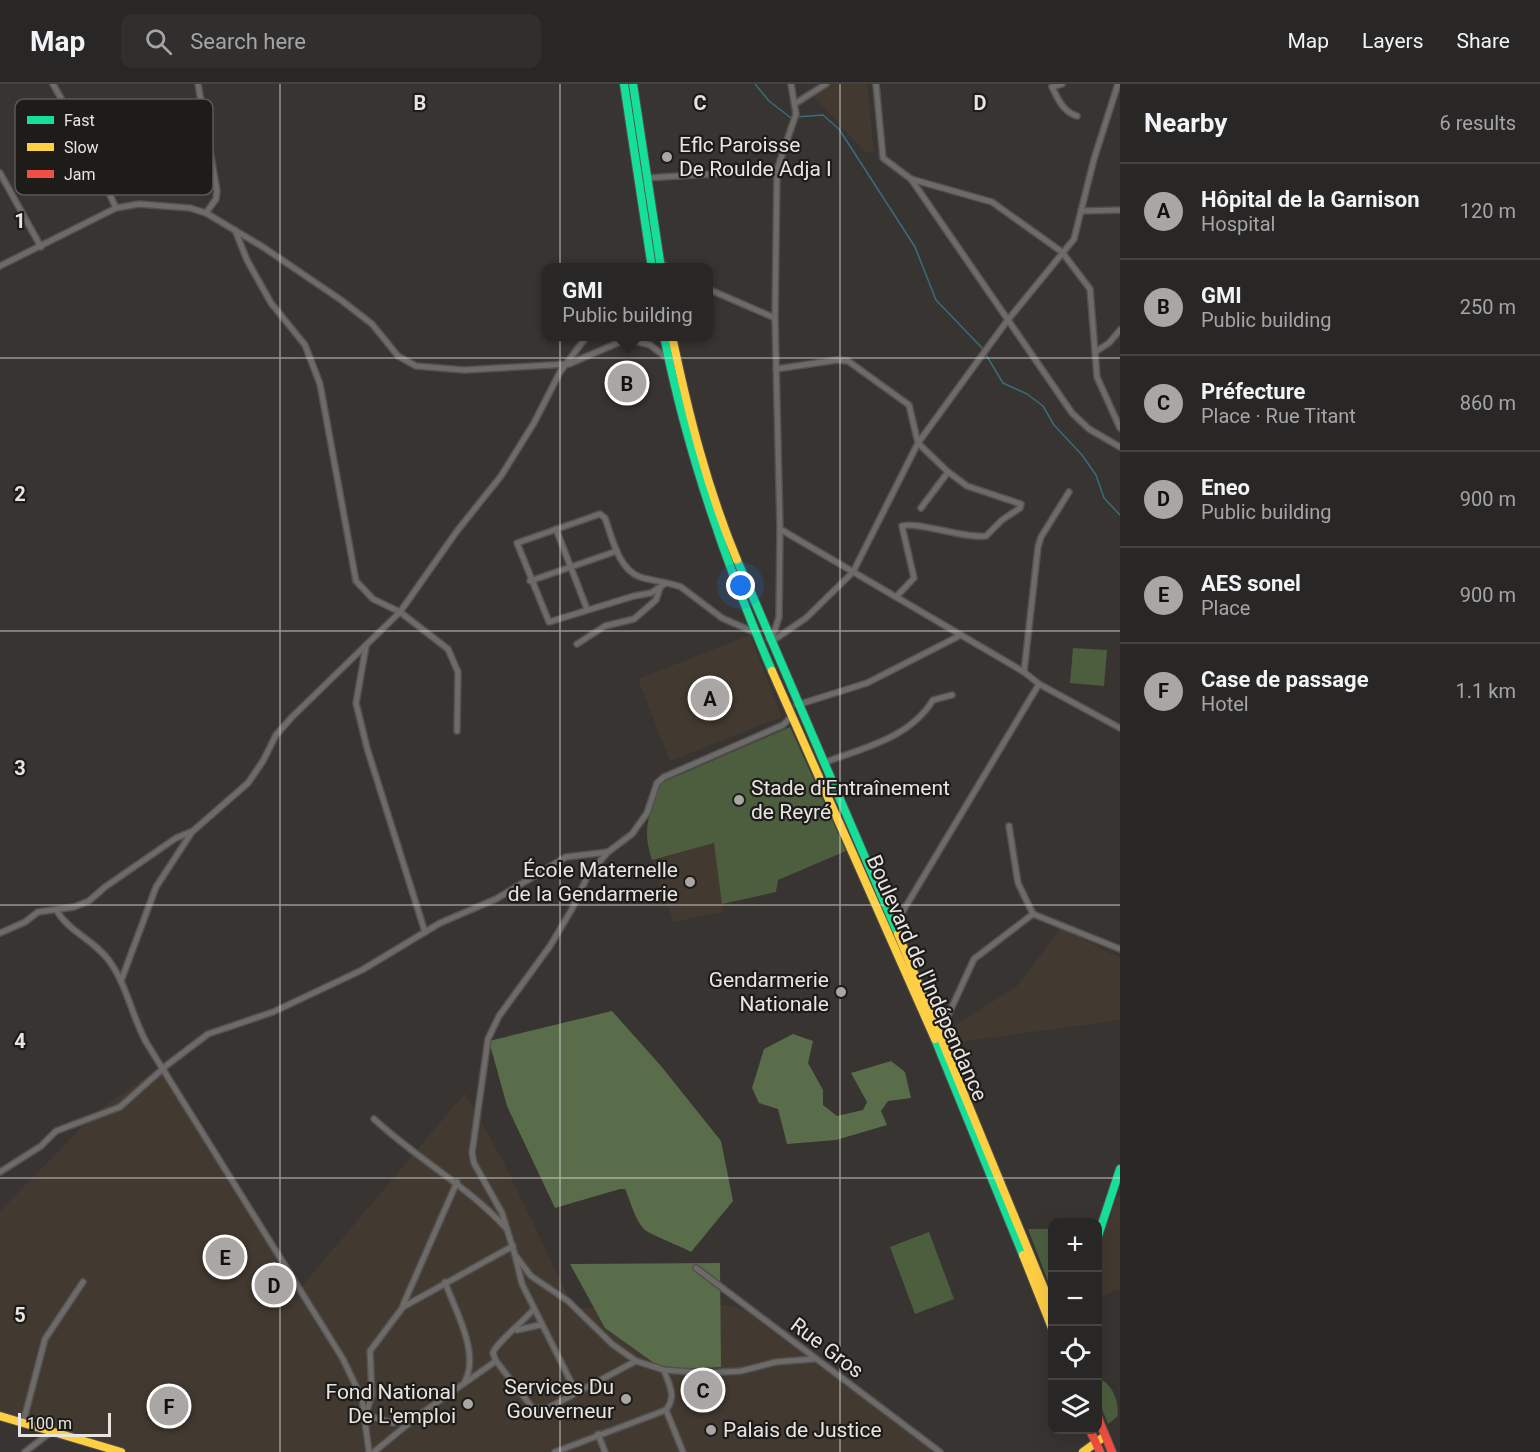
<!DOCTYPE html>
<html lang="en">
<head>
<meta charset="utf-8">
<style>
  body { margin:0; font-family:Roboto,sans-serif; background:#312f2d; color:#f1f3f6 }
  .controls { position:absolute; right:18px; bottom:18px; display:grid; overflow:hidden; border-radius:12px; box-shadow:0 6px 24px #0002 }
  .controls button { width:54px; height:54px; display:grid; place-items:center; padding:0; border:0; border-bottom:2px solid #454442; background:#292725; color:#f1f3f6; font:30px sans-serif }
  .scale { position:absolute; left:18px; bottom:15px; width:93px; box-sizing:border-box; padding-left:6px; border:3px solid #e8e4e1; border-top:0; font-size:16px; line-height:21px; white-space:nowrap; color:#e8e4e1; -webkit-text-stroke:4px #1e1c19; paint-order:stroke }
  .you { position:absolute; left:741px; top:502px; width:21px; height:21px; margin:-15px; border:4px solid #fff; border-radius:50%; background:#1a73e8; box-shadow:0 0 0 9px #1a73e833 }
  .badge { display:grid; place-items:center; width:39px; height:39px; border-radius:50%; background:#aaa6a3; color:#111; font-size:20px; font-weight:700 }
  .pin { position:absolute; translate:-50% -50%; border:3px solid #fff; box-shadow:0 2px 6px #0006 }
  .popup { position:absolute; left:542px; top:179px; width:171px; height:78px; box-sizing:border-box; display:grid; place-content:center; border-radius:12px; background:#292725; filter:drop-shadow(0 2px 4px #0005); font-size:20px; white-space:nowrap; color:#a5a5a7 }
  .popup b { font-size:22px; color:#f1f3f6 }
  .popup::after { content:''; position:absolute; left:50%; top:100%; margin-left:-12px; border:12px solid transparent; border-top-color:#292725 }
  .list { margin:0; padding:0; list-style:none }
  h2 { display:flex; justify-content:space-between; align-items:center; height:78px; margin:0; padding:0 24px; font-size:26px }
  h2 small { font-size:20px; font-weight:400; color:#a5a5a7 }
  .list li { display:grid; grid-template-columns:39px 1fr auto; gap:18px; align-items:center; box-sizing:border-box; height:96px; padding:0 24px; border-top:2px solid #454442 }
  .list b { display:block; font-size:22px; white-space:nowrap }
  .list p { margin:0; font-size:20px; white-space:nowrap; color:#a5a5a7 }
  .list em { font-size:20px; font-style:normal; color:#a5a5a7 }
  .icon { flex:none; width:33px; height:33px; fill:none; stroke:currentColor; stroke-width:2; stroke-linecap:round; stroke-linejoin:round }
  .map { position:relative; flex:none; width:1120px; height:1368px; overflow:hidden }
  header { display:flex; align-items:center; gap:36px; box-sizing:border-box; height:84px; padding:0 30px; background:#292725; border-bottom:2px solid #454442 }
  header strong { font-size:28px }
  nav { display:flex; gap:33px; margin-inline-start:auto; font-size:21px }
  .search { width:420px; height:54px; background:#312f2d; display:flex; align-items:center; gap:15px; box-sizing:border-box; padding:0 21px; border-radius:12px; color:#a5a5a7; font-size:22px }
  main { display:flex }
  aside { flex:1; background:#292725 }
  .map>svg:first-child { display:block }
  .built { fill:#423930 }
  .green { fill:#4d5e3f }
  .forest { fill:#5a6d4a }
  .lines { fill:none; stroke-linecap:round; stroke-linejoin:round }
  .stream { stroke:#386e7b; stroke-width:1.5 }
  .street-casing { stroke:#53504e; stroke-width:8 }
  .fast-casing { stroke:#53504e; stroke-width:10 }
  .slow-casing { stroke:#53504e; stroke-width:10 }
  .jam-casing { stroke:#53504e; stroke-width:10 }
  .street { stroke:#6d6b69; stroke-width:5 }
  .fast { stroke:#16e098; stroke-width:8 }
  .slow { stroke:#ffcf43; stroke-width:8 }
  .jam { stroke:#f24e42; stroke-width:8 }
  .grid { fill:none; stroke:#e8e4e1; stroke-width:1.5; stroke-opacity:0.55 }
  .poi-dot { fill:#aaa6a3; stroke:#1e1c19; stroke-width:2 }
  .labels { text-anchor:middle; stroke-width:4.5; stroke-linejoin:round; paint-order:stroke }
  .poi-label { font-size:21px; fill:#e8e4e1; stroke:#1e1c19; text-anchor:end }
  .street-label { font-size:21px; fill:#e8e4e1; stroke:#1e1c19 }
  .key { fill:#1e1c19; stroke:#5b5855; stroke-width:1.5 }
  .key-label { font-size:16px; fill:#e8e4e1 }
  .grid-label { font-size:20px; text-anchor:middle; font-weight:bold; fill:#e8e4e1; stroke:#1e1c19; stroke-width:4.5; stroke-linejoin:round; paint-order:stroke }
</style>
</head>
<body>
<header>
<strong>Map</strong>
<div class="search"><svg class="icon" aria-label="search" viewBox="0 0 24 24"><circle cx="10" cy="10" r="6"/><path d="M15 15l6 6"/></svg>Search here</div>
<nav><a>Map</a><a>Layers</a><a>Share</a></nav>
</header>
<main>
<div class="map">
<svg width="1120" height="1368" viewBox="0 0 1120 1368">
  <rect width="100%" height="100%" fill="#373431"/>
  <g class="built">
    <path d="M828,0H867L874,68L866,69L813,12Z"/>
    <path d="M750,551L782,633L670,677L638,595Z"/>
    <path d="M714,759L724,828L673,838L652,776Z"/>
    <path d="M1061,844L1120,874V936L953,959L947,947L1017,902Z"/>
    <path d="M163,981L297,1208L465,1009L503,1077L574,1224L731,1221L762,1233L941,1368H123L0,1331V1127L95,1029Z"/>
    <path d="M1120,1112V1205L1098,1214V1168L1117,1113Z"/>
  </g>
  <g class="green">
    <path d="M1073,564L1107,566L1104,602L1070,599Z"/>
    <path d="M790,643L846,767L778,796L776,808L722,820L714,759L652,776C641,743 650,730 661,699Z"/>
    <path d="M1028,1145H1052V1208Z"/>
    <path d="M929,1148L954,1215L915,1230L890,1163Z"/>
    <path d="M1098,1294C1112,1299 1120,1318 1117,1333L1108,1340L1098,1315Z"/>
  </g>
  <g class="forest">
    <path d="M612,927L661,982L721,1057L733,1117L691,1168C681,1162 648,1150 644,1145C634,1134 631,1118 625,1105H620L555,1124L507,1022L489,957Z"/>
    <path d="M793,950L813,957L808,979L823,1006V1021L837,1032L863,1026L867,1018L851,989L891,977L905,988L911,1014L888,1017L881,1027L887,1041L836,1056L787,1060L778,1025L759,1019L752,1004L764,965Z"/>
    <path d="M720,1179L721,1283L664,1286L605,1244L570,1180Z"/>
  </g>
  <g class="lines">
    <g class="stream">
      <path d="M755,0L769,17L791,34"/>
      <path d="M796,33L823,31L839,45L915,163L936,216L983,265"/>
      <path d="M985,269L1003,299L1027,310L1043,322L1054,341L1082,371L1096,391L1104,414L1120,431"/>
    </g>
    <defs>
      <g id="street">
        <path d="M53,0L86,59L116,124"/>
        <path d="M198,0L217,107L216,115L206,129"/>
        <path d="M876,0L883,74L911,95L992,118L1062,168L1090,205L1097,293L1120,344"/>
        <path d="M1062,0L1052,3C1058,15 1063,28 1077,32"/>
        <path d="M796,19L826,0"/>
        <path d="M0,89L41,163"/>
        <path d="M646,94L777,86"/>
        <path d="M911,95L1072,329L1089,345L1120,363"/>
        <path d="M1081,127L1120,126"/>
        <path d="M235,146L247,176L271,219L305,261L320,300L356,497L373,515L400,528L448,565L458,588L457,647"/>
        <path d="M660,178L669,184"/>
        <path d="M0,182L116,124L139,120L190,124L206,129L263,163L341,216L372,240L398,272L416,282L464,286L569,280L627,255L650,261L668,275"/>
        <path d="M708,205L775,234"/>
        <path d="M1095,268L1109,259L1120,246"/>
        <path d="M776,285L837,276L848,277L909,321L918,359L947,387L967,402L1021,420L1020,424L1002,436L986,452C964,455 918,437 902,442L914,494L896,513"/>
        <path d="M921,424L948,388"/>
        <path d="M556,445L587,525"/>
        <path d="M780,445L1024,588L1039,600L1120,644"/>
        <path d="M530,497L617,467"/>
        <path d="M666,499L651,509L634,512L549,538L517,459L600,430L605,434C612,453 618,485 640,493C653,497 668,498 681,503L722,534L756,549"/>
        <path d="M769,555L773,552L779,533L780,445L775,234L777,86L796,30L791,0"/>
        <path d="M771,558L806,534L853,488L918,359L1007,237L1074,155L1094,75L1118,0"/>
        <path d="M577,560L605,542L634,535L656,516L660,504"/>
        <path d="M366,562L356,619L367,664L425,848"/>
        <path d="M1024,588L1038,463L1041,453L1069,408"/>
        <path d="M797,621L867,599L961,551"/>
        <path d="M792,632L783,641L664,693L657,699L647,729L632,750L608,768L588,791L572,825L550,862L499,932L488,955L472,1069L474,1079L502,1129L515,1171L531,1192L568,1217L612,1260L636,1277L664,1286L705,1289L741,1287L776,1278L813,1275"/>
        <path d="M823,679C863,664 910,654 933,616L952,611"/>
        <path d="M1009,742L1018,799L1033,830L1120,865"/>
        <path d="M57,827C69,848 96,857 110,878C127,902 132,932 146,958L343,1275L362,1315L369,1368"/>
        <path d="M894,842L1039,600"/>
        <path d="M0,849L25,838L38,828L74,823L89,817L105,803L176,754L193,747L248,699L263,677L276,651L292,633L400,528L457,447L501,392L534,339L560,288L587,252"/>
        <path d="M121,897L156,803L192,748"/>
        <path d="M940,949L974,875L1033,830"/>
        <path d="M374,1035C416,1074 466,1101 505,1143"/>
        <path d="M0,1088L41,1062L56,1047L120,1023L167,981L208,950L273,928L362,886L440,839L496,815L566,773L608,768"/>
        <path d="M515,1171L522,1200L576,1308"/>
        <path d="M696,1184L940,1368"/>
        <path d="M445,1198C455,1226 480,1269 465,1297"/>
        <path d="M403,1221L457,1098"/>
        <path d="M533,1226C525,1236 495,1260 493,1269L496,1277L531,1322L537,1325L548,1324L636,1277"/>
        <path d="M517,1246L540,1241"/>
        <path d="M666,1326L683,1368"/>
        <path d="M366,1329L372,1311L370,1267L403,1223L513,1162"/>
        <path d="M366,1331L393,1339L417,1332"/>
        <path d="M23,1339L45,1255L83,1198"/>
        <path d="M598,1350L605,1368"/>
        <path d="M25,1368L51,1348"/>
        <path d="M374,1368L419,1331L496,1277"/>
        <path d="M555,1368L666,1326C677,1312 669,1301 664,1286"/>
      </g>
      <g id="fast">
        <path d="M624,0L652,184"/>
        <path d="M633,0L661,184"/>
        <path d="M664,252C687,368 725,478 772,587"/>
        <path d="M737,476L898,850"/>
        <path d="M935,955L1023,1171"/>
        <path d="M1098,1152L1120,1085"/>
      </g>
      <g id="slow">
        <path d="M672,252C688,328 707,404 737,476"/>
        <path d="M772,587L935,955"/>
        <path d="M898,850L1052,1224"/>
        <path d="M1023,1171L1052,1244"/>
        <path d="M0,1332L121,1368"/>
        <path d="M1083,1368L1105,1352"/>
      </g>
      <g id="jam">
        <path d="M1098,1334L1112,1368"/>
        <path d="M1090,1346L1100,1368"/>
      </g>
    </defs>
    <use href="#street" class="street-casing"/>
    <use href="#fast" class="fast-casing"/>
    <use href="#slow" class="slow-casing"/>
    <use href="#jam" class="jam-casing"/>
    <use href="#street" class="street"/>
    <use href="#fast" class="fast"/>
    <use href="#slow" class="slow"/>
    <use href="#jam" class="jam"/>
  </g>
  <path class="grid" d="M280,0V1368M560,0V1368M840,0V1368M0,274H1120M0,547H1120M0,821H1120M0,1094H1120"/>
  <g class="poi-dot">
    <circle cx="667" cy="73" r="6"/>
    <circle cx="739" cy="716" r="6"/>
    <circle cx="690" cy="798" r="6"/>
    <circle cx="841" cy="908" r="6"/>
    <circle cx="626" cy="1315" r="6"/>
    <circle cx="468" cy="1320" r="6"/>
    <circle cx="711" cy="1346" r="6"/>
  </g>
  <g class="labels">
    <g class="poi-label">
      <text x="679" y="68" text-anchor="start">Eflc Paroisse<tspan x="679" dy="24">De Roulde Adja I</tspan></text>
      <text x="751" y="711" text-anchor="start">Stade d'Entraînement<tspan x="751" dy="24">de Reyré</tspan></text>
      <text x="678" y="793">École Maternelle<tspan x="678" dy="24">de la Gendarmerie</tspan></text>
      <text x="829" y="903">Gendarmerie<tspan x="829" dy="24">Nationale</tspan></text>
      <text x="614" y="1310">Services Du<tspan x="614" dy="24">Gouverneur</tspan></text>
      <text x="456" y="1315">Fond National<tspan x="456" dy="24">De L'emploi</tspan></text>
      <text x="723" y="1353" text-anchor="start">Palais de Justice</text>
    </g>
    <g class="street-label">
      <text transform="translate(927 894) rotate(66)" y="7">Boulevard de l'Indépendance</text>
      <text transform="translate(827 1264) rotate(37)" y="7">Rue Gros</text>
    </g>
  </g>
  <rect x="15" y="15" width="198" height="96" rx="9" class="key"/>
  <rect x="27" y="32" width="27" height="8" fill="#16e098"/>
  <rect x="27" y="59" width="27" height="8" fill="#ffcf43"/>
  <rect x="27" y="86" width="27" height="8" fill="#f24e42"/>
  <g class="key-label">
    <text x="64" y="42">Fast</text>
    <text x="64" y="69">Slow</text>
    <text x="64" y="96">Jam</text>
  </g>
  <g class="grid-label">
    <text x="420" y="26">B</text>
    <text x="700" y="26">C</text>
    <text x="980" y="26">D</text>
    <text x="20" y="144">1</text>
    <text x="20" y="417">2</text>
    <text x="20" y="691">3</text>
    <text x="20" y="964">4</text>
    <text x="20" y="1238">5</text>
  </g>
</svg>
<div class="controls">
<button>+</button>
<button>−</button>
<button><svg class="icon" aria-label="locate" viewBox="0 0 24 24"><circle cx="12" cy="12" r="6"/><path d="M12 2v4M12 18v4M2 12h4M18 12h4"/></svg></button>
<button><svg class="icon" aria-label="layers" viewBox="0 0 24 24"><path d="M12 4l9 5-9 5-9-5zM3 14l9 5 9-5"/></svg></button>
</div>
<div class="scale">100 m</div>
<div class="you"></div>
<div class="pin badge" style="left:710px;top:614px">A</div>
<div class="pin badge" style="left:627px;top:299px">B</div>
<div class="popup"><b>GMI</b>Public building</div>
<div class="pin badge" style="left:703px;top:1306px">C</div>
<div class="pin badge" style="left:274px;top:1201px">D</div>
<div class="pin badge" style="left:225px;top:1173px">E</div>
<div class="pin badge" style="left:169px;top:1322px">F</div>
</div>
<aside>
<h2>Nearby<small>6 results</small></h2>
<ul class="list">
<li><span class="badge">A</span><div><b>Hôpital de la Garnison</b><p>Hospital</p></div><em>120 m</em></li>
<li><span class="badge">B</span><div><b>GMI</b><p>Public building</p></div><em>250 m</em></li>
<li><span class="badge">C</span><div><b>Préfecture</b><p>Place · Rue Titant</p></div><em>860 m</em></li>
<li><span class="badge">D</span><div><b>Eneo</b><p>Public building</p></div><em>900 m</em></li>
<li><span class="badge">E</span><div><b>AES sonel</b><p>Place</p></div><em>900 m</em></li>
<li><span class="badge">F</span><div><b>Case de passage</b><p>Hotel</p></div><em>1.1 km</em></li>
</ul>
</aside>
</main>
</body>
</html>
